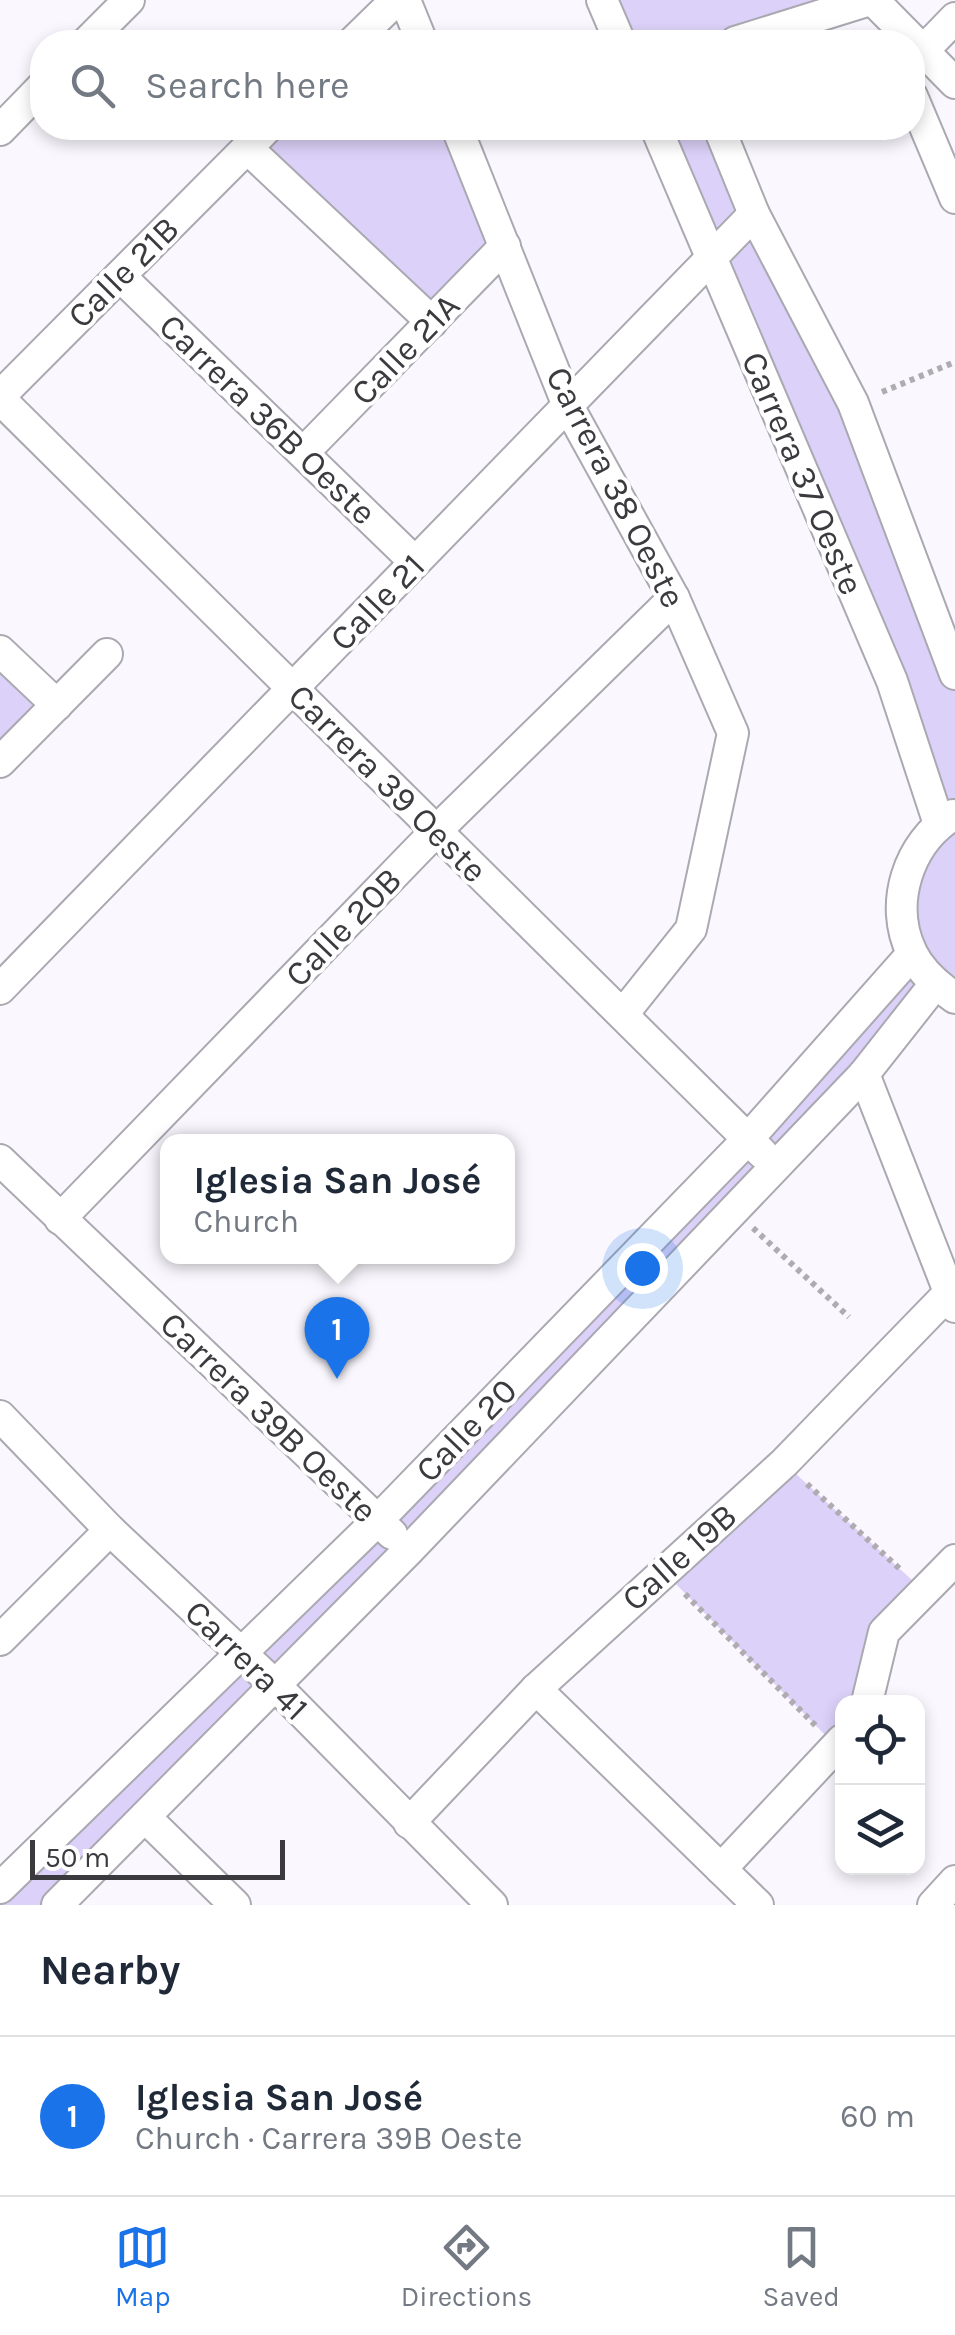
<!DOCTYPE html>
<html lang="en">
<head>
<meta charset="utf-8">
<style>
  body { margin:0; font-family:Karla,sans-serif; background:#f2f2f3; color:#1f2937 }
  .controls { position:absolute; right:30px; bottom:30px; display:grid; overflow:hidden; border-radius:20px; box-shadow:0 5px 15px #0003 }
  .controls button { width:90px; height:90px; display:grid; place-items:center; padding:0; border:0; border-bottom:2px solid #e0e1e3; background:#fff; color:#1f2937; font:50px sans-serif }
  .scale { position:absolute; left:30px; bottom:25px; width:255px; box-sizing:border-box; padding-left:10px; border:5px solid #3b3a3e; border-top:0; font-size:28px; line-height:35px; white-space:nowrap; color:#3b3a3e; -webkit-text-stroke:8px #fff; paint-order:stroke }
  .you { position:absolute; left:642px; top:1268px; width:35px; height:35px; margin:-25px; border:8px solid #fff; border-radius:50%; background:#1a73e8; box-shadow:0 0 0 15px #1a73e833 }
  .badge { display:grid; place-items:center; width:65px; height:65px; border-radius:50%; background:#1a73e8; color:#fff; font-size:32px; font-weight:700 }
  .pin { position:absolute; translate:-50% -82px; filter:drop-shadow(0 2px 5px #0008) }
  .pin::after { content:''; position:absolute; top:52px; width:35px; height:30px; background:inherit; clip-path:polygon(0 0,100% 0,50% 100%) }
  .popup { position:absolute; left:160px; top:1134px; width:355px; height:130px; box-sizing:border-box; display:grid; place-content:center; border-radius:20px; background:#fff; filter:drop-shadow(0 2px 8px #0005); font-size:32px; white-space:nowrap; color:#747a83 }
  .popup b { font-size:38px; color:#1f2937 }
  .popup::after { content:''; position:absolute; left:50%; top:100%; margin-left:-20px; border:20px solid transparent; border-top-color:#fff }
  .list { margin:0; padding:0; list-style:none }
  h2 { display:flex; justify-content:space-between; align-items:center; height:130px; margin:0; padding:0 40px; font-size:42px }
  h2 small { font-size:32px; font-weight:400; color:#747a83 }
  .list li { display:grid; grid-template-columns:65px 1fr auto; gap:30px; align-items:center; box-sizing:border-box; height:160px; padding:0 40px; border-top:2px solid #e0e1e3 }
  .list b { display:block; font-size:38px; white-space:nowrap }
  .list p { margin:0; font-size:32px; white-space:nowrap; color:#747a83 }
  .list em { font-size:32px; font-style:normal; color:#747a83 }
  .icon { flex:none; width:55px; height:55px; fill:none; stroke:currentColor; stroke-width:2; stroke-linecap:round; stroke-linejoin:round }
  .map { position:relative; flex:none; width:955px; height:1905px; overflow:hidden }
  .search { position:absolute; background:#fff; box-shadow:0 5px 15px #0003; left:30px; right:30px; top:30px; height:110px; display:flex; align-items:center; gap:25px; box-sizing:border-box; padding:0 35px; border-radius:40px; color:#747a83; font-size:38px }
  .sheet { height:290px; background:#fff }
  nav { display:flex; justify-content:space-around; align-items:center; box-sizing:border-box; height:140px; border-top:2px solid #e0e1e3; background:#fff; font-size:28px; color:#747a83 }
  nav a { display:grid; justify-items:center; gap:5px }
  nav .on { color:#1a73e8 }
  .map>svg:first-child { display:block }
  .green { fill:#dcd1f8 }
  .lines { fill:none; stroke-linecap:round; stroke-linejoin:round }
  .minor-casing { stroke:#aaa8b1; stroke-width:34 }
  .path { stroke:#aeacb1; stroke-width:6; stroke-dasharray:5 5; stroke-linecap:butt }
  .minor { stroke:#fff; stroke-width:30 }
  .labels { text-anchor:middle; stroke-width:8; stroke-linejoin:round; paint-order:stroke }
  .street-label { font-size:35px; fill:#3b3a3e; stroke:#fff }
</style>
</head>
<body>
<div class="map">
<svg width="955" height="1905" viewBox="0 0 955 1905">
  <rect width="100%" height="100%" fill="#faf8fe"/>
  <g class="green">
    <path d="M602,0H870L735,42H620Z"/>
    <path d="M267,128H457L505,246L419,335L247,148Z"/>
    <path d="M656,128H719L955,674V998L936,984L57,1905H0V1888L912,954L902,920L938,823Z"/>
    <path d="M0,657L51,705L0,757Z"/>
    <path d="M784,1463L924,1591L884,1633L867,1702H842V1740L836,1746L663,1571Z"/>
  </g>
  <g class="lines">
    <defs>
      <g id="minor">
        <path d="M405,0L422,42"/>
        <path d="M602,0L620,42"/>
        <path d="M873,0L955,83"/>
        <path d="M87,42L129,0"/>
        <path d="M353,42L396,0"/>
        <path d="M735,42L870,0"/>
        <path d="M923,51L955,18"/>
        <path d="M912,96L955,198"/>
        <path d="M457,128L568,406L674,598L733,733L691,929L623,1014"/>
        <path d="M656,128L892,681L939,824"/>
        <path d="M719,128L754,214L853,403L955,674"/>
        <path d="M0,130L42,87"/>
        <path d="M247,148L432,322"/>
        <path d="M120,276L415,562"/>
        <path d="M0,396L267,128"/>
        <path d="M0,399L762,1153"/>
        <path d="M304,452L505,246"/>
        <path d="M0,651L57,705"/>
        <path d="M0,762L107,654"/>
        <path d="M953,815C908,843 888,904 912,953C921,972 938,986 955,998"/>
        <path d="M0,989L754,214"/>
        <path d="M864,1074L955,1307"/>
        <path d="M0,1160L392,1534"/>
        <path d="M60,1219L435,832L674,598"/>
        <path d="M0,1416L110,1530L275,1685L492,1905"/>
        <path d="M0,1640L110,1530"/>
        <path d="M536,1689L758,1905"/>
        <path d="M867,1702L884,1632L955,1560"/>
        <path d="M145,1817L235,1905"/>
        <path d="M409,1823L536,1689L784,1463L950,1292"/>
        <path d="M721,1869L842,1740"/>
        <path d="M0,1888L377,1521L748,1139L912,954"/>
        <path d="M57,1905L409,1550L864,1074L935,984"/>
        <path d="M933,1905L955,1881"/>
      </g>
    </defs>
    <use href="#minor" class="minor-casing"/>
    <g class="path">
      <path d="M882,392L955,362"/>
      <path d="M753,1228L849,1317"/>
      <path d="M807,1484L901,1570"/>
      <path d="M685,1594L817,1727"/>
    </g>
    <use href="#minor" class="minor"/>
  </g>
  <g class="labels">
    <g class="street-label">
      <text transform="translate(123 272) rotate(-45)" y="12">Calle 21B</text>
      <text transform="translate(405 349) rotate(-46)" y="12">Calle 21A</text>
      <text transform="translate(268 419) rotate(44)" y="12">Carrera 36B Oeste</text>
      <text transform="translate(803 473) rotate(67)" y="12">Carrera 37 Oeste</text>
      <text transform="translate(616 487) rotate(63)" y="12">Carrera 38 Oeste</text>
      <text transform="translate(377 602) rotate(-46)" y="12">Calle 21</text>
      <text transform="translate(388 783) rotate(45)" y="12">Carrera 39 Oeste</text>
      <text transform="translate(343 927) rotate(-46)" y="12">Calle 20B</text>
      <text transform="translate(269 1417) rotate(44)" y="12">Carrera 39B Oeste</text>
      <text transform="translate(466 1430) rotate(-46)" y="12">Calle 20</text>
      <text transform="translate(679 1557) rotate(-42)" y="12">Calle 19B</text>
      <text transform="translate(247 1660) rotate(44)" y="12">Carrera 41</text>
    </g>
  </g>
</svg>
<div class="controls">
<button><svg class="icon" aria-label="locate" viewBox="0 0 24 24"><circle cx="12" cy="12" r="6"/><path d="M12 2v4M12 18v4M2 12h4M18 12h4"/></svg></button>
<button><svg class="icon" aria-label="layers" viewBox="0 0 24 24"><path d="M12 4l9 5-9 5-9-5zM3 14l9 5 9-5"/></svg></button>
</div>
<div class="scale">50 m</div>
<div class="you"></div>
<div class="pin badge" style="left:337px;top:1379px">1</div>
<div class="popup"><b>Iglesia San José</b>Church</div>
<div class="search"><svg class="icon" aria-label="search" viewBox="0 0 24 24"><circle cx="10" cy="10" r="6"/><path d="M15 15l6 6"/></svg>Search here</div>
</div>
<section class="sheet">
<h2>Nearby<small></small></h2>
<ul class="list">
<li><span class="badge">1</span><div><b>Iglesia San José</b><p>Church · Carrera 39B Oeste</p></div><em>60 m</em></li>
</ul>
</section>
<nav>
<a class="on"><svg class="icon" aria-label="map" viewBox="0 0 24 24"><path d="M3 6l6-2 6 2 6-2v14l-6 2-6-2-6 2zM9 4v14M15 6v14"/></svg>Map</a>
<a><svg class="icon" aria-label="directions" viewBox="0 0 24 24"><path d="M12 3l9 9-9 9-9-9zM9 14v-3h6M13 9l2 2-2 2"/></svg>Directions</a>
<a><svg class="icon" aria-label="saved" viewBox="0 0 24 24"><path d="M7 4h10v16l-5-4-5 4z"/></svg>Saved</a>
</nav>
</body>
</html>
